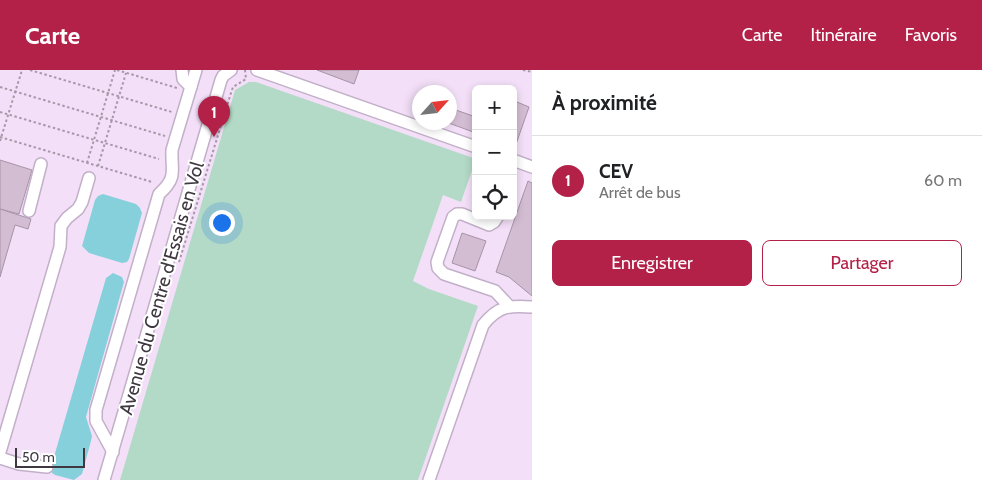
<!DOCTYPE html>
<html lang="fr">
<head>
<meta charset="utf-8">
<style>
  body { margin:0; font-family:Cabin,sans-serif; background:#f2f2f2; color:#202124 }
  .controls { position:absolute; right:15px; top:15px; display:grid; overflow:hidden; border-radius:8px; box-shadow:0 2px 8px #0003 }
  .controls button { width:45px; height:45px; display:grid; place-items:center; padding:0; border:0; border-bottom:1px solid #e0e0e0; background:#fff; color:#202124; font:25px sans-serif }
  .compass { position:absolute; left:412px; top:15px; width:45px; height:45px; border-radius:50%; background:#fff; box-shadow:0 2px 8px #0003; rotate:63deg }
  .scale { position:absolute; left:15px; bottom:12px; width:70px; box-sizing:border-box; padding-left:5px; border:2px solid #3f3841; border-top:0; font-size:14px; line-height:18px; white-space:nowrap; color:#3f3841; -webkit-text-stroke:4px #fff; paint-order:stroke }
  .you { position:absolute; left:221px; top:152px; width:18px; height:18px; margin:-12px; border:4px solid #fff; border-radius:50%; background:#1a73e8; box-shadow:0 0 0 8px #1a73e833 }
  .badge { display:grid; place-items:center; width:32px; height:32px; border-radius:50%; background:#b32149; color:#fff; font-size:16px; font-weight:700 }
  .pin { position:absolute; translate:-50% -41px; filter:drop-shadow(0 1px 2px #0008) }
  .pin::after { content:''; position:absolute; top:26px; width:18px; height:15px; background:inherit; clip-path:polygon(0 0,100% 0,50% 100%) }
  .list { margin:0; padding:0; list-style:none }
  h2 { display:flex; justify-content:space-between; align-items:center; height:65px; margin:0; padding:0 20px; font-size:21px }
  h2 small { font-size:16px; font-weight:400; color:#757577 }
  .list li { display:grid; grid-template-columns:32px 1fr auto; gap:15px; align-items:center; box-sizing:border-box; height:90px; padding:0 20px; border-top:1px solid #e0e0e0 }
  .list b { display:block; font-size:19px; white-space:nowrap }
  .list p { margin:0; font-size:16px; white-space:nowrap; color:#757577 }
  .list em { font-size:16px; font-style:normal; color:#757577 }
  .actions { display:flex; gap:10px; padding:15px 20px }
  .actions a { flex:1; padding:11px 0; border:1px solid #b32149; border-radius:8px; text-align:center; font-size:18px; color:#b32149 }
  .actions .main { background:#b32149; color:#fff }
  .icon { flex:none; width:28px; height:28px; fill:none; stroke:currentColor; stroke-width:2; stroke-linecap:round; stroke-linejoin:round }
  .map { position:relative; flex:none; width:532px; height:410px; overflow:hidden }
  header { display:flex; align-items:center; gap:30px; box-sizing:border-box; height:70px; padding:0 25px; background:#b32149; color:#fff }
  header strong { font-size:24px }
  nav { display:flex; gap:28px; margin-inline-start:auto; font-size:18px }
  main { display:flex }
  aside { flex:1; background:#fff }
  .map>svg:first-child { display:block }
  .green { fill:#b3dac6 }
  .water { fill:#86d0dc }
  .building { fill:#d3bdd3; stroke:#a793a8 }
  .lines { fill:none; stroke-linecap:round; stroke-linejoin:round }
  .minor-casing { stroke:#c2b0c8; stroke-width:14 }
  .path { stroke:#a698a9; stroke-width:2; stroke-dasharray:2.5 2.5; stroke-linecap:butt }
  .minor { stroke:#fff; stroke-width:11 }
  .labels { text-anchor:middle; stroke-width:4; stroke-linejoin:round; paint-order:stroke }
  .street-label { font-size:19px; fill:#3f3841; stroke:#fff }
</style>
</head>
<body>
<header>
<strong>Carte</strong>
<nav><a>Carte</a><a>Itinéraire</a><a>Favoris</a></nav>
</header>
<main>
<div class="map">
<svg width="532" height="410" viewBox="0 0 532 410">
  <rect width="100%" height="100%" fill="#f3e0f8"/>
  <path class="green" d="M249,12H256L476,89L461,132L443,125L413,211L429,219L478,236L418,410H120L235,20Z"/>
  <g class="water">
    <path d="M103,124L136,134L140,138L142,143L129,189L127,192L122,193L89,183L82,176L95,130L98,126Z"/>
    <path d="M113,203L122,207L124,212L86,347L92,366L91,371L82,404L74,410L55,405L52,403L51,397L106,208Z"/>
  </g>
  <g class="building">
    <path d="M317,0H359L354,14Z"/>
    <path d="M517,32L529,37L515,77L513,76V44Z"/>
    <path d="M450,38L476,47V63L446,52H450Z"/>
    <path d="M0,90L32,100L19,144L0,139Z"/>
    <path d="M528,111L532,113V226L509,207L496,202Z"/>
    <path d="M0,139L31,149L28,159L15,155L0,207Z"/>
    <path d="M462,163L486,171L475,201L452,193Z"/>
  </g>
  <g class="lines">
    <defs>
      <g id="minor">
        <path d="M182,0L183,9L191,17"/>
        <path d="M257,0L476,77"/>
        <path d="M513,90L532,97"/>
        <path d="M29,141L41,94"/>
        <path d="M498,146L494,152L489,155L462,144H457L453,147L437,192L438,198L444,204L495,221L509,236"/>
        <path d="M0,382L60,177L61,156L67,148L78,139L82,132L89,108"/>
        <path d="M113,382L96,351V340L159,124C178,107 171,101 172,80L196,0"/>
        <path d="M0,388L19,394L47,397"/>
        <path d="M104,410L221,10L223,6L231,0"/>
        <path d="M429,410L483,255C498,236 509,235 532,237"/>
      </g>
    </defs>
    <use href="#minor" class="minor-casing"/>
    <g class="path">
      <path d="M30,0L172,42"/>
      <path d="M117,0L177,18"/>
      <path d="M523,0L532,2"/>
      <path d="M0,17L165,66"/>
      <path d="M0,42L159,89"/>
      <path d="M0,67L152,112"/>
      <path d="M0,71L22,0"/>
      <path d="M87,93L115,0"/>
      <path d="M98,96L126,3"/>
      <path d="M179,192L231,23L233,17L246,9L245,0"/>
    </g>
    <use href="#minor" class="minor"/>
  </g>
  <g class="labels">
    <g class="street-label">
      <text transform="translate(161 218) rotate(-74)" y="7">Avenue du Centre d'Essais en Vol</text>
    </g>
  </g>
</svg>
<div class="controls">
<button>+</button>
<button>−</button>
<button><svg class="icon" aria-label="locate" viewBox="0 0 24 24"><circle cx="12" cy="12" r="6"/><path d="M12 2v4M12 18v4M2 12h4M18 12h4"/></svg></button>
</div>
<svg class="compass" viewBox="-18 -18 36 36"><path d="M0-13l5 13h-10z" fill="#e53935"/><path d="M0 13l5-13h-10z" fill="#757577"/></svg>
<div class="scale">50 m</div>
<div class="you"></div>
<div class="pin badge" style="left:214px;top:67px">1</div>
</div>
<aside>
<h2>À proximité<small></small></h2>
<ul class="list">
<li><span class="badge">1</span><div><b>CEV</b><p>Arrêt de bus</p></div><em>60 m</em></li>
</ul>
<div class="actions"><a class="main">Enregistrer</a><a>Partager</a></div>
</aside>
</main>
</body>
</html>
